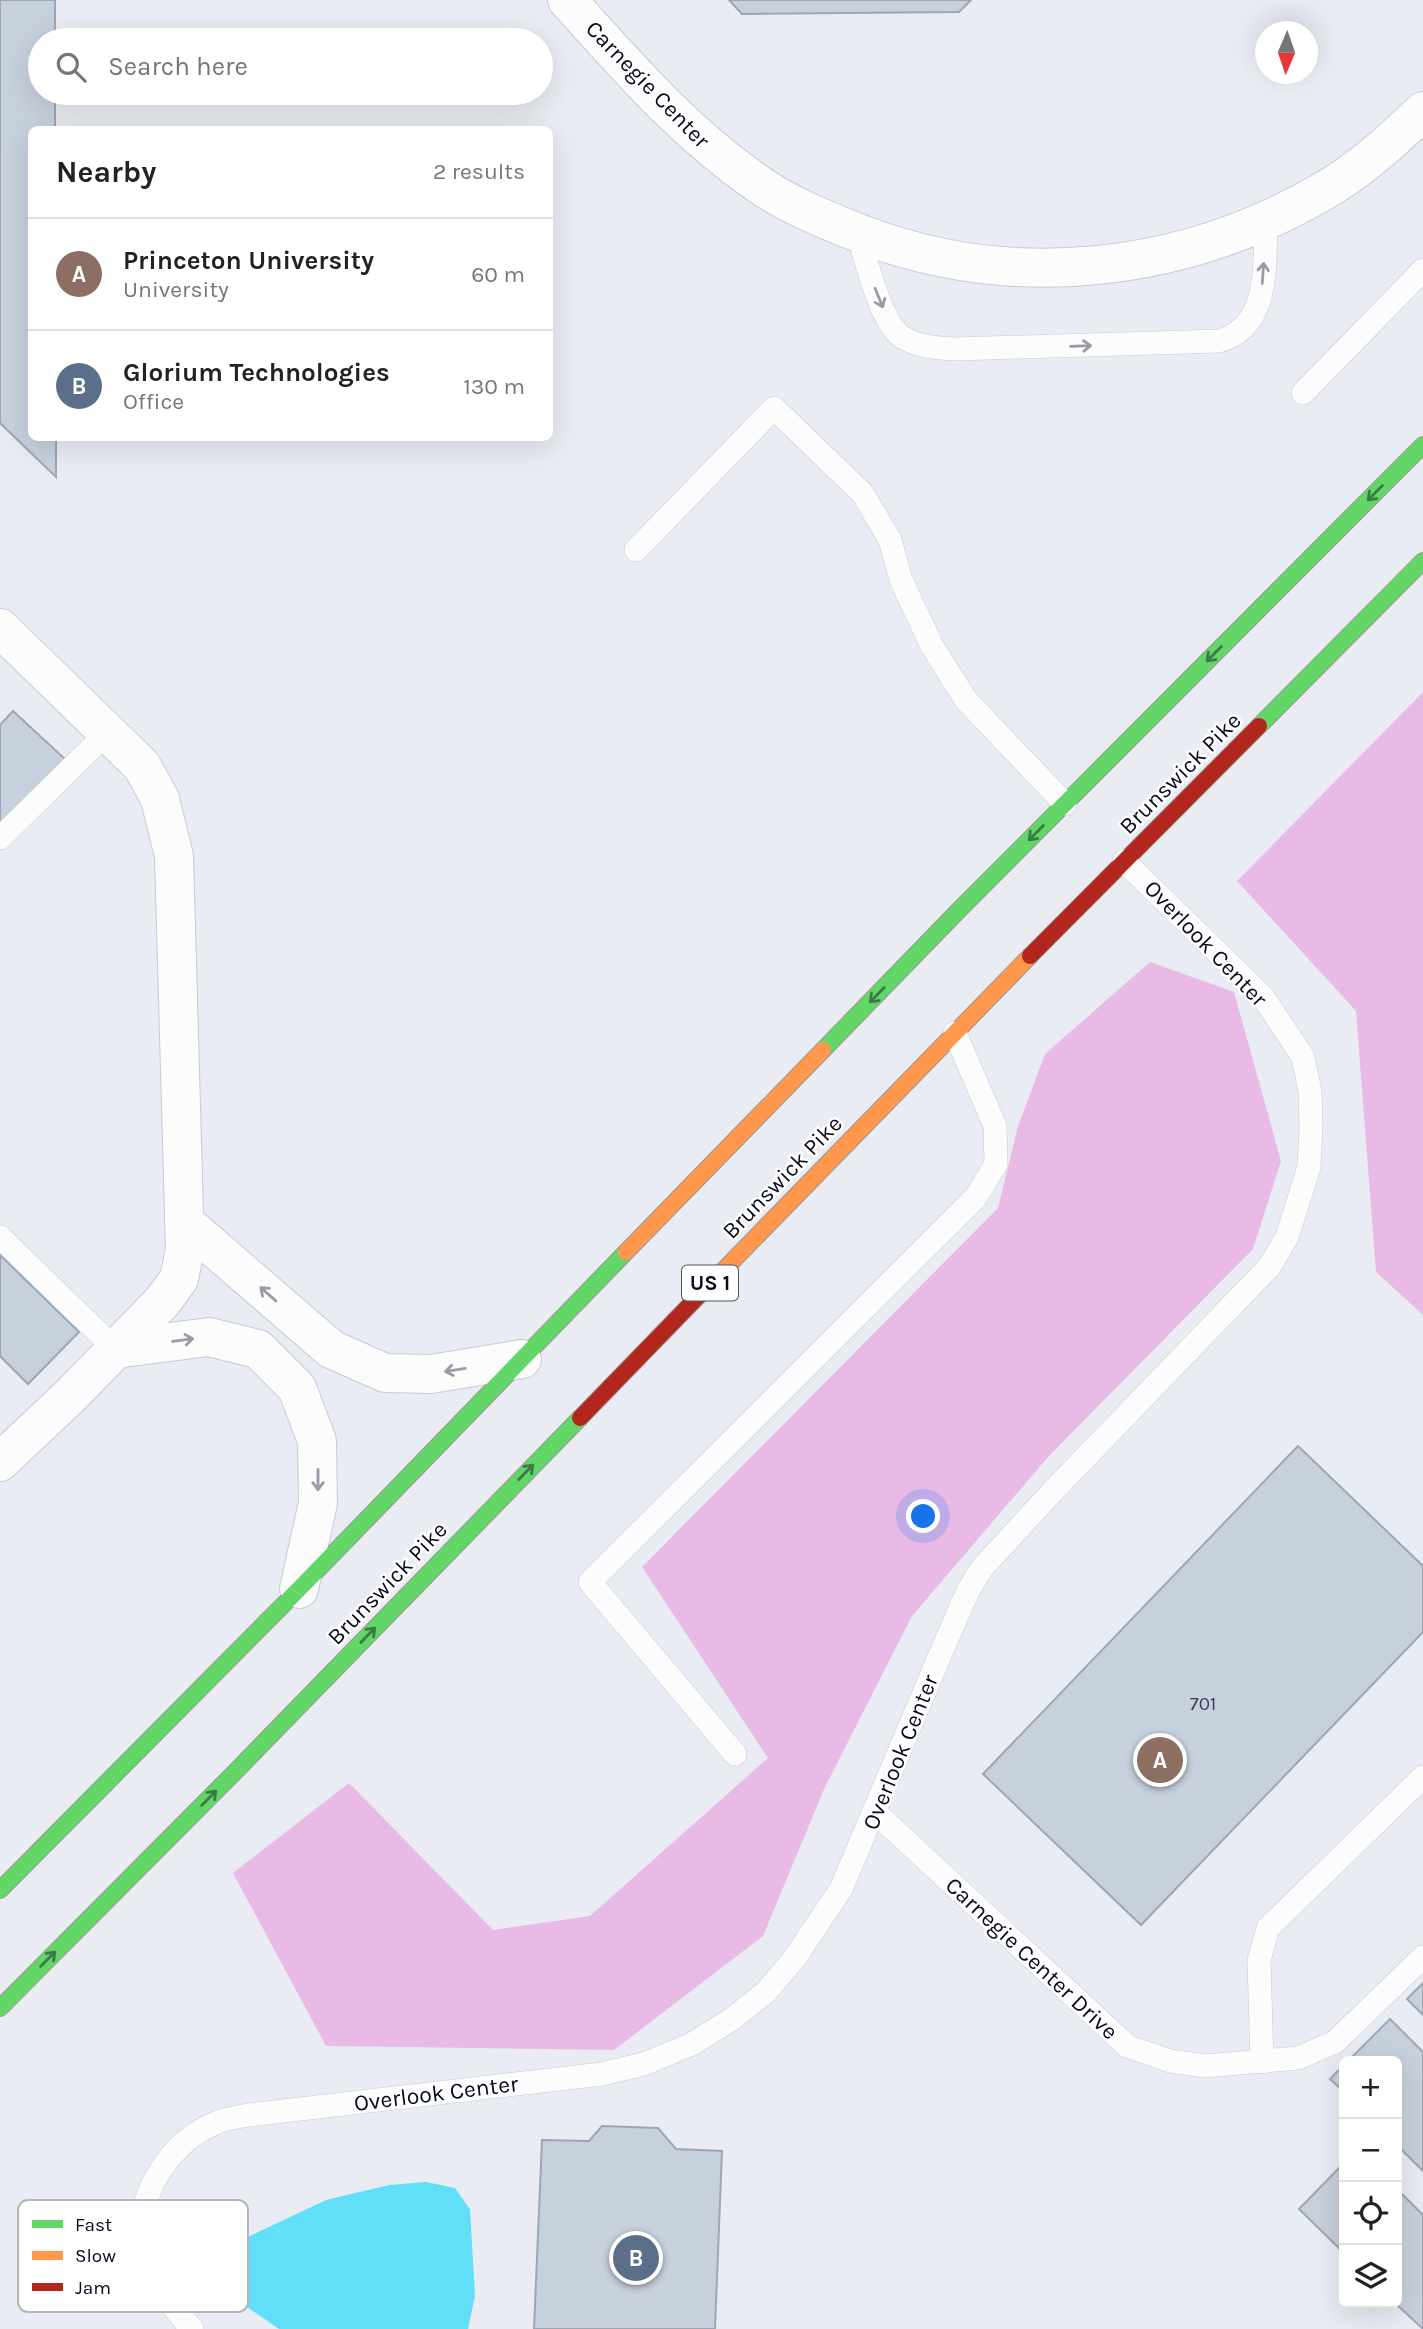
<!DOCTYPE html>
<html lang="en">
<head>
<meta charset="utf-8">
<style>
  body { margin:0; font-family:Karla,sans-serif; background:#f2f2f2; color:#222 }
  .controls { position:absolute; right:21px; bottom:21px; display:grid; overflow:hidden; border-radius:10px; box-shadow:0 7px 28px #0002 }
  .controls button { width:63px; height:63px; display:grid; place-items:center; padding:0; border:0; border-bottom:2px solid #e0e0e0; background:#fff; color:#222; font:35px sans-serif }
  .compass { position:absolute; left:1255px; top:21px; width:63px; height:63px; border-radius:50%; background:#fff; box-shadow:0 7px 28px #0002; rotate:182deg }
  .you { position:absolute; left:924px; top:1517px; width:24px; height:24px; margin:-18px; border:5px solid #fff; border-radius:50%; background:#1a73e8; box-shadow:0 0 0 10px #1a73e833 }
  .badge { display:grid; place-items:center; width:46px; height:46px; border-radius:50%; background:#565969; color:#fff; font-size:23px; font-weight:700 }
  .pin { position:absolute; translate:-50% -50%; border:4px solid #fff; box-shadow:0 2px 7px #0006 }
  .list { margin:0; padding:0; list-style:none }
  h2 { display:flex; justify-content:space-between; align-items:center; height:91px; margin:0; padding:0 28px; font-size:30px }
  h2 small { font-size:23px; font-weight:400; color:#767676 }
  .list li { display:grid; grid-template-columns:46px 1fr auto; gap:21px; align-items:center; box-sizing:border-box; height:112px; padding:0 28px; border-top:2px solid #e0e0e0 }
  .list b { display:block; font-size:26px; white-space:nowrap }
  .list p { margin:0; font-size:23px; white-space:nowrap; color:#767676 }
  .list em { font-size:23px; font-style:normal; color:#767676 }
  .icon { flex:none; width:38px; height:38px; fill:none; stroke:currentColor; stroke-width:2; stroke-linecap:round; stroke-linejoin:round }
  .map { position:relative; flex:none; width:1423px; height:2329px; overflow:hidden }
  .search { position:absolute; background:#fff; box-shadow:0 7px 28px #0002; left:28px; top:28px; width:525px; height:77px; display:flex; align-items:center; gap:18px; box-sizing:border-box; padding:0 24px; border-radius:38px; color:#767676; font-size:26px }
  .panel { position:absolute; background:#fff; box-shadow:0 7px 28px #0002; left:28px; top:126px; width:525px; height:315px; border-radius:10px }
  .map>svg:first-child { display:block }
  .forest { fill:#e9bae6 }
  .water { fill:#62dff8 }
  .building { fill:#c7d0dd; stroke:#9ea6b3; stroke-width:2 }
  .lines { fill:none; stroke-linecap:round; stroke-linejoin:round }
  .lane-casing { stroke:#c6cad9; stroke-width:24 }
  .street-casing { stroke:#c6cad9; stroke-width:40 }
  .fast-casing { stroke:#9a9892; stroke-width:18 }
  .slow-casing { stroke:#9a9892; stroke-width:18 }
  .jam-casing { stroke:#9a9892; stroke-width:18 }
  .lane { stroke:#fcfcfd; stroke-width:23 }
  .street { stroke:#fcfcfd; stroke-width:38 }
  .fast { stroke:#63d668; stroke-width:16 }
  .slow { stroke:#ff974d; stroke-width:16 }
  .jam { stroke:#b3261e; stroke-width:16 }
  .oneway { stroke:#9a9ba4 }
  .oneway2 { stroke:#3a7a47 }
  .labels { text-anchor:middle; stroke-width:5; stroke-linejoin:round; paint-order:stroke }
  .number-label { font-size:19px; fill:#373c4e }
  .shield { fill:#fff; stroke:#515462; stroke-width:2 }
  .shield-label { font-size:21px; font-weight:bold; fill:#070a1e }
  .street-label { font-size:23px; fill:#070a1e; stroke:#fff }
  .key { fill:#fff; stroke:#b5b6bc; stroke-width:2 }
  .key-label { font-size:19px; fill:#070a1e }
</style>
</head>
<body>
<div class="map">
<svg width="1423" height="2329" viewBox="0 0 1423 2329">
  <rect width="100%" height="100%" fill="#eaecf4"/>
  <g class="forest">
    <path d="M1423,692V1315L1376,1272L1356,1011L1237,881Z"/>
    <path d="M1150,962L1234,992L1281,1161L1253,1249L1048,1457L912,1616L825,1787L763,1936L614,2050L326,2046L233,1873L349,1783L493,1930L590,1916L768,1758L642,1567L998,1208L1018,1126L1045,1054Z"/>
  </g>
  <path class="water" d="M426,2182L455,2188L470,2209L475,2296L468,2329H279L244,2305L218,2273L221,2256L235,2243L326,2200L389,2185Z"/>
  <g class="building">
    <path d="M0,0H55V40H40V93H55V130H32V438H56V477L0,423Z"/>
    <path d="M729,0H971L959,12L742,14Z"/>
    <path d="M13,711L66,760L0,830V725Z"/>
    <path d="M0,1255L79,1332L28,1384L0,1356Z"/>
    <path d="M1298,1446L1423,1566V1632L1141,1925L983,1774Z"/>
    <path d="M1423,1983V2015L1407,1999Z"/>
    <path d="M1390,2019L1423,2052V2171L1397,2145V2061H1348Z"/>
    <path d="M1344,2065V2092L1330,2079Z"/>
    <path d="M602,2126L658,2128L676,2149L722,2151L715,2329H534L542,2140L589,2141Z"/>
    <path d="M1344,2163V2253L1299,2209Z"/>
    <path d="M1397,2189L1423,2215V2329L1395,2303H1397Z"/>
  </g>
  <g class="lines">
    <defs>
      <g id="lane">
        <path d="M858,233C865,257 881,324 902,337C918,347 938,348 956,349L1219,341C1271,327 1264,264 1266,220"/>
        <path d="M1303,393L1423,270"/>
        <path d="M636,550L774,408L863,494L890,540L901,580L932,646L966,700L1065,804"/>
        <path d="M0,838L108,732"/>
        <path d="M0,1237L115,1349"/>
        <path d="M735,1754L590,1582L976,1197L996,1164L995,1126L955,1033"/>
        <path d="M875,1812L1127,2046L1170,2061L1205,2066L1298,2058L1335,2042L1423,1957"/>
        <path d="M1262,2062L1259,1960L1268,1928L1423,1777"/>
        <path d="M192,2329C171,2306 146,2273 143,2241C137,2191 172,2140 218,2122C227,2118 239,2117 249,2115L602,2074L644,2064L692,2044L732,2019L766,1992L794,1959L841,1889L946,1641L968,1591L982,1568L1053,1491L1270,1266L1287,1237L1309,1167L1311,1128L1310,1091L1303,1057L1263,997L1124,861"/>
      </g>
      <g id="street">
        <path d="M567,0C628,67 682,131 757,183C788,205 826,220 861,234C1012,292 1181,273 1320,193C1358,172 1392,141 1423,111"/>
        <path d="M0,628L142,766L160,799L174,856L185,1249L179,1279L162,1302L69,1397L0,1462"/>
        <path d="M184,1222L331,1349L385,1373L431,1374L522,1359"/>
        <path d="M115,1349L209,1337L258,1349L297,1388L317,1441L318,1503L299,1589"/>
      </g>
      <g id="fast">
        <path d="M1259,726L1423,561"/>
        <path d="M823,1050L959,910L1423,445"/>
        <path d="M0,1890L299,1589L626,1252"/>
        <path d="M0,2008L234,1773L580,1418"/>
      </g>
      <g id="slow">
        <path d="M626,1252L823,1050"/>
        <path d="M713,1281L1030,956"/>
      </g>
      <g id="jam">
        <path d="M1030,956L1259,726"/>
        <path d="M580,1418L713,1281"/>
      </g>
    </defs>
    <use href="#lane" class="lane-casing"/>
    <use href="#street" class="street-casing"/>
    <use href="#fast" class="fast-casing"/>
    <use href="#slow" class="slow-casing"/>
    <use href="#jam" class="jam-casing"/>
    <use href="#lane" class="lane"/>
    <use href="#street" class="street"/>
    <use href="#fast" class="fast"/>
    <use href="#slow" class="slow"/>
    <use href="#jam" class="jam"/>
  </g>
  <defs><path id="oneway-shaft" d="M-6 0H5M1.5-3L5.5 0L1.5 3" fill="none" stroke-width="1.6" stroke-linecap="round" stroke-linejoin="round" transform="scale(1.75)"/></defs>
  <g class="oneway">
    <use href="#oneway-shaft" transform="translate(1263 273) rotate(-86)"/>
    <use href="#oneway-shaft" transform="translate(879 298) rotate(68)"/>
    <use href="#oneway-shaft" transform="translate(1081 346) rotate(-2)"/>
    <use href="#oneway-shaft" transform="translate(268 1294) rotate(-139)"/>
    <use href="#oneway-shaft" transform="translate(183 1340) rotate(-7)"/>
    <use href="#oneway-shaft" transform="translate(455 1370) rotate(171)"/>
    <use href="#oneway-shaft" transform="translate(318 1480) rotate(90)"/>
  </g>
  <g class="oneway2">
    <use href="#oneway-shaft" transform="translate(1375 493) rotate(135)"/>
    <use href="#oneway-shaft" transform="translate(1214 654) rotate(135)"/>
    <use href="#oneway-shaft" transform="translate(1036 833) rotate(135)"/>
    <use href="#oneway-shaft" transform="translate(877 995) rotate(134)"/>
    <use href="#oneway-shaft" transform="translate(526 1472) rotate(-46)"/>
    <use href="#oneway-shaft" transform="translate(368 1635) rotate(-46)"/>
    <use href="#oneway-shaft" transform="translate(209 1798) rotate(-45)"/>
    <use href="#oneway-shaft" transform="translate(48 1959) rotate(-45)"/>
  </g>
  <g class="labels">
    <g class="number-label">
      <text x="1203" y="1710">701</text>
    </g>
    <rect class="shield" x="682" y="1265.5" width="56" height="35" rx="5"/>
    <g class="shield-label">
      <text x="710" y="1290">US 1</text>
    </g>
    <g class="street-label">
      <text transform="translate(648 84) rotate(46)" y="8">Carnegie Center</text>
      <text transform="translate(1180 773) rotate(-45)" y="8">Brunswick Pike</text>
      <text transform="translate(1206 943) rotate(46)" y="8">Overlook Center</text>
      <text transform="translate(782 1177) rotate(-46)" y="8">Brunswick Pike</text>
      <text transform="translate(387 1583) rotate(-46)" y="8">Brunswick Pike</text>
      <text transform="translate(900 1752) rotate(-68)" y="8">Overlook Center</text>
      <text transform="translate(1032 1958) rotate(43)" y="8">Carnegie Center Drive</text>
      <text transform="translate(436 2093) rotate(-7)" y="8">Overlook Center</text>
    </g>
  </g>
  <rect x="18" y="2200" width="230" height="112" rx="10" class="key"/>
  <rect x="32" y="2220" width="31" height="8" fill="#63d668"/>
  <rect x="32" y="2251" width="31" height="9" fill="#ff974d"/>
  <rect x="32" y="2283" width="31" height="8" fill="#b3261e"/>
  <g class="key-label">
    <text x="75" y="2231">Fast</text>
    <text x="75" y="2262">Slow</text>
    <text x="75" y="2294">Jam</text>
  </g>
</svg>
<div class="controls">
<button>+</button>
<button>−</button>
<button><svg class="icon" aria-label="locate" viewBox="0 0 24 24"><circle cx="12" cy="12" r="6"/><path d="M12 2v4M12 18v4M2 12h4M18 12h4"/></svg></button>
<button><svg class="icon" aria-label="layers" viewBox="0 0 24 24"><path d="M12 4l9 5-9 5-9-5zM3 14l9 5 9-5"/></svg></button>
</div>
<svg class="compass" viewBox="-18 -18 36 36"><path d="M0-13l5 13h-10z" fill="#e53935"/><path d="M0 13l5-13h-10z" fill="#767676"/></svg>
<div class="you"></div>
<div class="pin badge" style="left:1160px;top:1760px;background:#8d6e63">A</div>
<div class="pin badge" style="left:636px;top:2258px;background:#5c6f8a">B</div>
<div class="search"><svg class="icon" aria-label="search" viewBox="0 0 24 24"><circle cx="10" cy="10" r="6"/><path d="M15 15l6 6"/></svg>Search here</div>
<section class="panel">
<h2>Nearby<small>2 results</small></h2>
<ul class="list">
<li><span class="badge" style="background:#8d6e63">A</span><div><b>Princeton University</b><p>University</p></div><em>60 m</em></li>
<li><span class="badge" style="background:#5c6f8a">B</span><div><b>Glorium Technologies</b><p>Office</p></div><em>130 m</em></li>
</ul>
</section>
</div>
</body>
</html>
